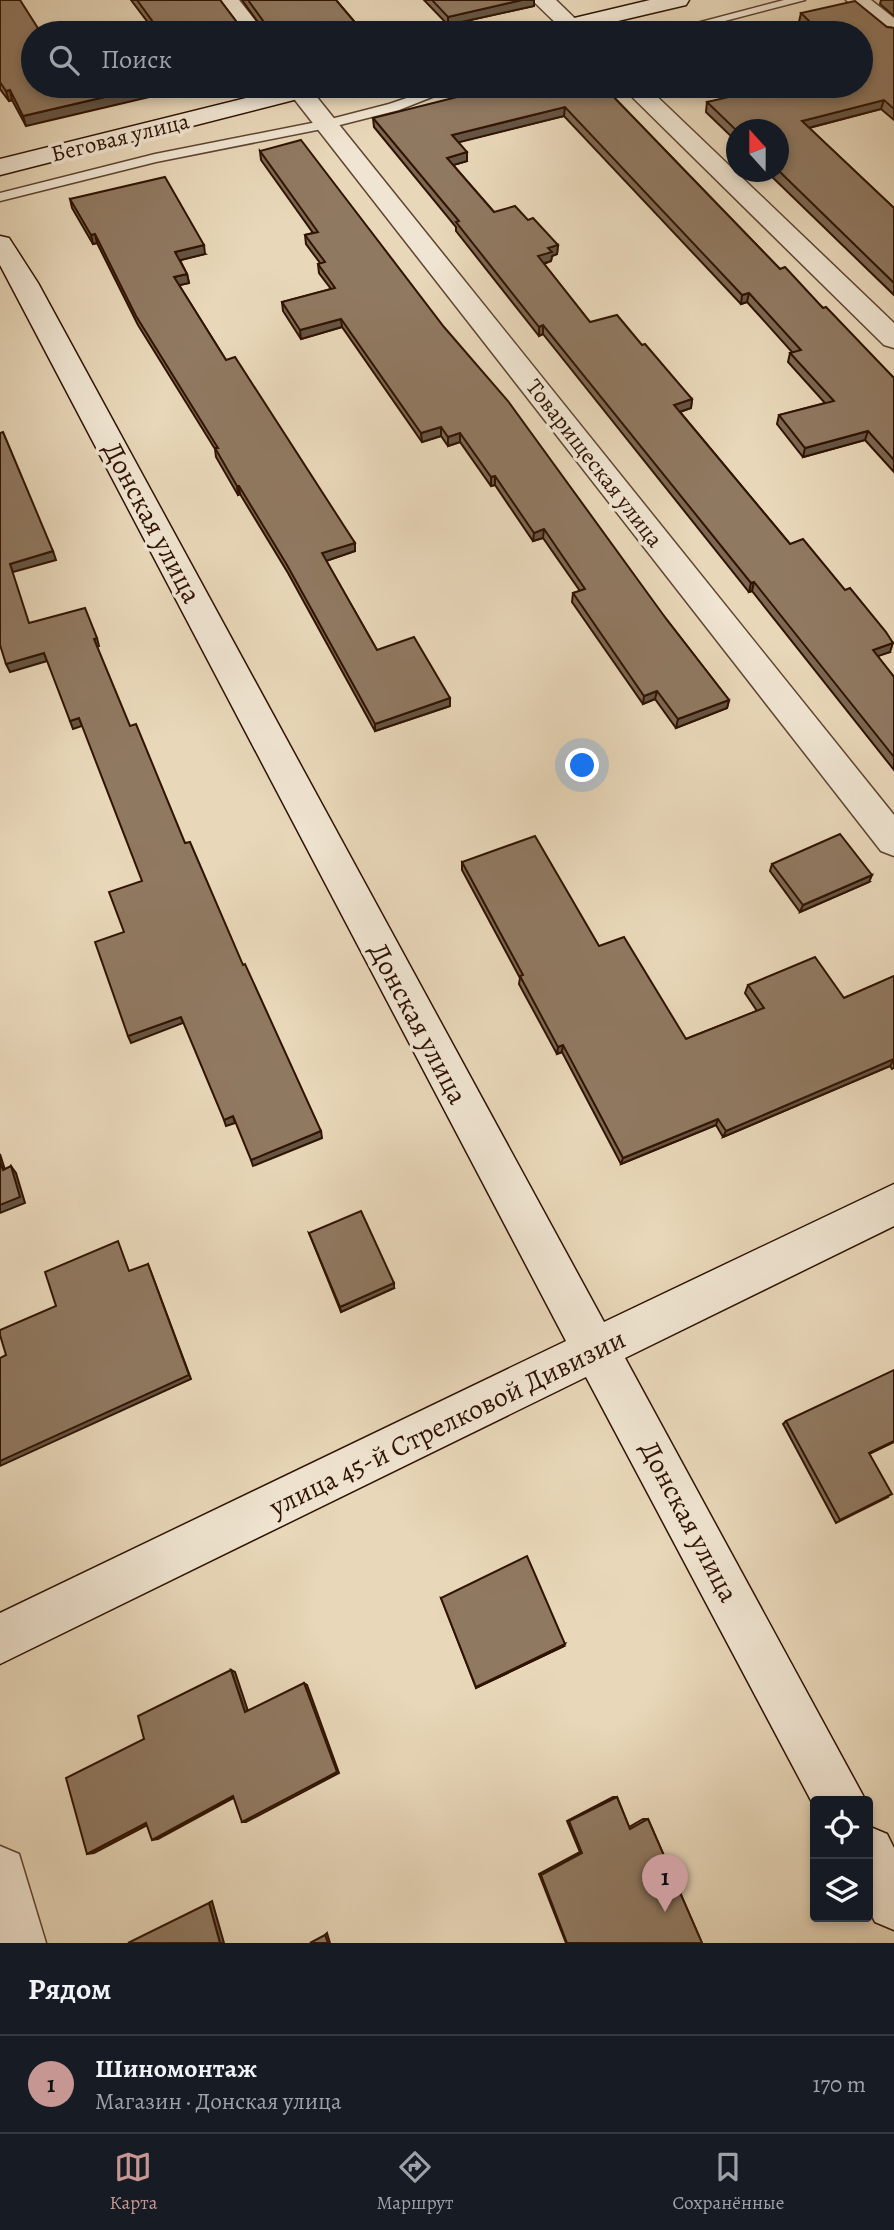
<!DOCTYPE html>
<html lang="ru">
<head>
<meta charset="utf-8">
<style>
  body { margin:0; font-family:Alegreya,serif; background:#242831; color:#f1f3f6 }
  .controls { position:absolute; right:21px; bottom:21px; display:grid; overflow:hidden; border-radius:7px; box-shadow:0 4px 10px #0003 }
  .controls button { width:63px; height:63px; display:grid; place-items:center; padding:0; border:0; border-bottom:2px solid #363941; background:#171b24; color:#f1f3f6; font:35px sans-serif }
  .compass { position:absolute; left:726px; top:119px; width:63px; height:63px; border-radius:50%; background:#171b24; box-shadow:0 4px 10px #0003; rotate:339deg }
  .you { position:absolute; left:583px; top:766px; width:24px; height:24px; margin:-18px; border:5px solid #fff; border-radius:50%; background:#1a73e8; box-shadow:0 0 0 10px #1a73e833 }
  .badge { display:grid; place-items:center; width:46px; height:46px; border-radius:50%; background:#c59692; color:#111; font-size:23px; font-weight:700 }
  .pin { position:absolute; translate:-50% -58px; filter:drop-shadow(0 2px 4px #0008) }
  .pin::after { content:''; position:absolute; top:37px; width:24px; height:21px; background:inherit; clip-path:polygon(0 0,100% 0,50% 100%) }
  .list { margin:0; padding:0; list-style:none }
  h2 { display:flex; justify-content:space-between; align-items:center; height:91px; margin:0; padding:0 28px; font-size:30px }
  h2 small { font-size:23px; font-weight:400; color:#9ea1a6 }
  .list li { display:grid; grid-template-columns:46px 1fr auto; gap:21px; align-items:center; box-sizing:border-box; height:98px; padding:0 28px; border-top:2px solid #363941 }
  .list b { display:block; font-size:26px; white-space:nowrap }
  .list p { margin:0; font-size:23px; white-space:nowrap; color:#9ea1a6 }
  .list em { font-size:23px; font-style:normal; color:#9ea1a6 }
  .icon { flex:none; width:38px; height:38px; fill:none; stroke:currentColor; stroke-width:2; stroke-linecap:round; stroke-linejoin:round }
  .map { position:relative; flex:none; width:894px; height:1943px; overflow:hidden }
  .search { position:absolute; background:#171b24; box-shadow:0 4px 10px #0003; left:21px; right:21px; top:21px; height:77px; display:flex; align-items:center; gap:18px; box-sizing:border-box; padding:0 24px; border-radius:38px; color:#9ea1a6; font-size:26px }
  .sheet { height:189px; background:#171b24 }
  nav { display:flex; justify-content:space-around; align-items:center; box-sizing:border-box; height:98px; border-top:2px solid #363941; background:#171b24; font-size:19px; color:#9ea1a6 }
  nav a { display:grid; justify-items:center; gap:4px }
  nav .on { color:#c59692 }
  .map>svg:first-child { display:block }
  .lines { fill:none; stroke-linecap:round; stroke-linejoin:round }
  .lane-casing { stroke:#5e4430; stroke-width:3 }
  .street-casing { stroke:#5e4430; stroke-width:3 }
  .secondary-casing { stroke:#301302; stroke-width:3 }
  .lane { fill:#f0e5d2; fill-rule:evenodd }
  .street { fill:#f0e5d2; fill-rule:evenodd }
  .secondary { fill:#f0e5d2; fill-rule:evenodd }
  .wall { fill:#7c6853; stroke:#301302; stroke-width:2 }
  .shaded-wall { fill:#655544; stroke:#301302; stroke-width:2 }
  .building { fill:#907961; stroke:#301302; stroke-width:2 }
  .labels { text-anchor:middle; stroke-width:7; stroke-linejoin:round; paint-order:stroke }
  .far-street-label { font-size:23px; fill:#301302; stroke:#f0e5d2 }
  .street-label { font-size:28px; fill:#301302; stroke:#f0e5d2 }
</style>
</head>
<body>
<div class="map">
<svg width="894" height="1943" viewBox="0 0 894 1943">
  <rect width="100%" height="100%" fill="#e8d7b9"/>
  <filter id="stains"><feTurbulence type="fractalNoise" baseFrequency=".00286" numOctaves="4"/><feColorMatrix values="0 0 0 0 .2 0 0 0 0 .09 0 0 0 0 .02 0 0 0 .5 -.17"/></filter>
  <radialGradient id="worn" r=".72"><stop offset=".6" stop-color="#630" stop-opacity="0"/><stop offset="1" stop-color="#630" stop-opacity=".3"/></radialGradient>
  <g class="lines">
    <defs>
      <g id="lane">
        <path d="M784,0H805L679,33H659Z"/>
        <path d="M442,86H460L399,110L332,127L156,162L0,201V193L155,154L327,120L389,104Z"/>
      </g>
      <g id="street">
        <path d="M216,0H239L265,33H242Z"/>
        <path d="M532,0H556L590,33H566Z"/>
        <path d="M846,0H871L894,18V36L886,34Z"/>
        <path d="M284,86H308L894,815V856L881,851Z"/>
        <path d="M621,86H646L894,323V348L884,345Z"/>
        <path d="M0,1846L19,1854L46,1943H0Z"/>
      </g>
      <g id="secondary">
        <path d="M650,0H689L686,5L567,33H529L532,28Z"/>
        <path d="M294,86H333L329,91L0,175V159Z"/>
        <path d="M0,236L9,238L38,283L604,1322L894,1184V1226L625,1358L866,1801H815V1808L586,1377L0,1664V1613L566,1341L0,265Z"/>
        <path d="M868,1826L887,1834L894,1848V1930L875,1922L868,1908Z"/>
      </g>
    </defs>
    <use href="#lane" class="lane-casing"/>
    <use href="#street" class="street-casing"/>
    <use href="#secondary" class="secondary-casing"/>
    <use href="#lane" class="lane"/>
    <use href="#street" class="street"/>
    <use href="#secondary" class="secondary"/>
  </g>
  <g class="wall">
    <path d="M0,0L26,126L12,100L9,101L0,89Z"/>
    <path d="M131,0H220L239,25H260L242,0H336L364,33H156Z"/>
    <path d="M424,0H534V6L448,25Z"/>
    <path d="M881,0H894V16L880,4Z"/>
    <path d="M801,13L894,28V120L881,109L809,128L894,208V295L767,172H779L737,130V142L706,112L707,102L861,86L799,22Z"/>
    <path d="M603,86L780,269L823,308L894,378V472L865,440L803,457L777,424L779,415L825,403L788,362L790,353H793L747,302L741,304L564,116L458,142L467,161L453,165L494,212L528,220L558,245L557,254L552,256L551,261L544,264L590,322L642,345L692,399L691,408L680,412L790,544L890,652L877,656L894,677V770L752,591L749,592L543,334L539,336L456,231V227L374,127L373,118Z"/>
    <path d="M260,151L667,620L729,700L727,708L676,728L655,699L643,704L572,602L573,593L580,591L543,538L533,541L495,485L491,486L460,442L448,446L441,436L422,442L342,327L301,339L283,311L282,302L331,289L319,273L318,264L320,263L306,244L305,235L313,233L261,160Z"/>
    <path d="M70,199L205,254L180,260L187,274L189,283L179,285L226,360L355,543V551L326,561L377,650L450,698V706L375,731L288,573L240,494L238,495L216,457L215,449L138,325L97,243L93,244L72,208Z"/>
    <path d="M462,862L599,946L686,1039L757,1011L745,993L748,985L844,998L894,976V1068L892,1069L890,1066L723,1137L716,1125L621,1164L562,1052L557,1054L519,984L520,978L462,870Z"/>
    <path d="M772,864L869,882L800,912L770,871Z"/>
    <path d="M309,1233L394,1288L341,1312Z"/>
    <path d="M786,1421L894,1442L869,1454L888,1497L836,1523L783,1424Z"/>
    <path d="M441,1598L564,1646L476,1688Z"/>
    <path d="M613,1797H617L629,1827L643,1819H648L702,1943H566L539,1874L580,1852L567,1821Z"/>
  </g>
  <g class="shaded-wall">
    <path d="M522,0H534V6L448,25V17Z"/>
    <path d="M152,86H196L26,126L23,116Z"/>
    <path d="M10,90L12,100L9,101L6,91Z"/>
    <path d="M884,100L881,109L800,130L802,121Z"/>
    <path d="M565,107L564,116L452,144V135Z"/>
    <path d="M467,152V161L447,167V158Z"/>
    <path d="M95,234L97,243L93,244L91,235Z"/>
    <path d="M204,245L205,254L177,261L175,252Z"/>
    <path d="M558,245L557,254L552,256L551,261L537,265L538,256L548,248Z"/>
    <path d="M187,274L189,283L176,286L174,277Z"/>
    <path d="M749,293L747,302L741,304L742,295Z"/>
    <path d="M341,319L342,327L301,339L300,330Z"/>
    <path d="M543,325V334L539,336V327Z"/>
    <path d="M692,399L691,408L673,414L674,405Z"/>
    <path d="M441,427V436L422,442L421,433Z"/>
    <path d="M868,431L865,440L803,457L805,448Z"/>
    <path d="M460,433V442L448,446V437Z"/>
    <path d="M495,476V485L491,486V477Z"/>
    <path d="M237,486H239L240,494L238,495Z"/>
    <path d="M544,529L543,538L533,541L534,533Z"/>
    <path d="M355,543V551L323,562L322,553Z"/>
    <path d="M53,551L56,560L13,572L10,564Z"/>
    <path d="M754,582L752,591L749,592L751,583Z"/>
    <path d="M97,638L99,646L96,647L94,639Z"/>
    <path d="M893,643L890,652L870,659L873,650Z"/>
    <path d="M44,653L47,661L10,672L6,664Z"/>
    <path d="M657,691L655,699L643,704L644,696Z"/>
    <path d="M450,698V706L375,731V724Z"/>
    <path d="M729,700L727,708L676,728L678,719Z"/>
    <path d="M79,718L82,726L73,729L70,721Z"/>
    <path d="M872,875L869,882L800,912L803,905Z"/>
    <path d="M181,1017L183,1023L131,1043L128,1036Z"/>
    <path d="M563,1045L562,1052L557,1054L558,1047Z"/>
    <path d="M894,1059L890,1066L723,1137L726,1131Z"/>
    <path d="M233,1116L235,1123L226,1126L224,1120Z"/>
    <path d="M718,1119L716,1125L621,1164L623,1158Z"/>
    <path d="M321,1131L322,1138L253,1166L251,1160Z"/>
    <path d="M0,1154L7,1176L3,1170L0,1162Z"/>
    <path d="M11,1166L16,1173L25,1203L0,1213V1205Z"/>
    <path d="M148,1264L191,1379L0,1466V1461Z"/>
    <path d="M394,1283V1288L341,1312L340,1307Z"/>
    <path d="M894,1441V1442L864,1456L869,1453Z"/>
    <path d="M565,1644L564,1646L476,1688V1687Z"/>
    <path d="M231,1670L235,1672L249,1714L245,1712Z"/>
    <path d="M304,1683L307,1685L339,1773L246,1822H242Z"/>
    <path d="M233,1796H237L158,1839L152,1840Z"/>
    <path d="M153,1822L94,1853L87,1854L146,1823Z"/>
    <path d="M212,1901L224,1943H220L209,1903Z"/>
    <path d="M327,1933L330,1943H328L325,1935Z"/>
  </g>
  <g class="building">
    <path d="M0,0H20L41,33H33V86H152L23,116L10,90L6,91L0,82Z"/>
    <path d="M137,0H220L239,25H266L248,0H336L364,33H161Z"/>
    <path d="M432,0H522L448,17Z"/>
    <path d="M855,1L887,27L894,28V109L884,100L802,121L894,208V283L779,171V130H737V131L707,102L776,86H861V33H770L812,24L801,13Z"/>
    <path d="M501,86H603L780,269L785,267L823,308L826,307L894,378V460L868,431L805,448L779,415L834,401L790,353L801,350L749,293L742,295L565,107L452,135L467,152L447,158L494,212L515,206L528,220L533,218L558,245L548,248L552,252L538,256L590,322L617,315L642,345L645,344L692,399L674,405L790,544L803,539L845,590L850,588L886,632L893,643L873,650L894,677V757L754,582L751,583L543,325L539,327L456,222L459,221L373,118Z"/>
    <path d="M301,140L444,327L508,401L667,620L729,700L678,719L657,691L644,696L573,593L585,589L544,529L534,533L495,476L491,477L460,433L448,437L441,427L421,433L341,319L300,330L282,302L335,288L318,264L325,262L305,235L318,232L260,151Z"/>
    <path d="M165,177L204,245L175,252L187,274L174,277L226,360L235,357L355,543L322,553L377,650L414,637L450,698L375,724L287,565L239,486H237L215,448H218L136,316L95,234L91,235L70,199Z"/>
    <path d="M3,432L53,551L10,564L29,623L85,608L97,638L94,639L130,726L136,724L185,843L190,842L243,965L245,964L321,1131L251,1160L233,1116L224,1120L181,1017L128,1036L95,942L124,932L109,892L142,881L79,718L70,721L44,653L6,664L0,645V433Z"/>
    <path d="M840,834L872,875L803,905L772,864Z"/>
    <path d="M535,836L599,946L624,937L686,1039L764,1008L748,985L815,957L844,998L894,976V1059L726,1131L718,1119L623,1158L563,1045L558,1047L520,976L523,975L462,862Z"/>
    <path d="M0,1162L3,1170L11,1166L20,1197L0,1205Z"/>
    <path d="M361,1211L394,1283L340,1307L309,1233Z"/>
    <path d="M118,1241L129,1271L148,1264L189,1375L0,1461V1358L6,1355L0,1335V1330L56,1306L45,1272Z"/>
    <path d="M894,1370V1441L869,1453L892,1494L840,1520L786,1421Z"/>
    <path d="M527,1556L565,1644L476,1687L441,1598Z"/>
    <path d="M231,1670L245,1712L304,1683L337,1772L242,1822L233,1796L152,1840L146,1823L87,1854L66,1778L144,1739L138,1716Z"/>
    <path d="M617,1797L630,1829L648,1819L702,1943H567L541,1875L582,1853L569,1821Z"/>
    <path d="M209,1903L220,1943H128Z"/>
    <path d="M325,1935L328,1943H310Z"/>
  </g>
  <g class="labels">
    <g class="far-street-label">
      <text transform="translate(120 137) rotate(-14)" y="8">Беговая улица</text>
      <text transform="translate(595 463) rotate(52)" y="8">Товарищеская улица</text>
    </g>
    <g class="street-label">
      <text transform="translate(153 522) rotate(62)" y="10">Донская улица</text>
      <text transform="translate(419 1023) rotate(62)" y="10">Донская улица</text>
      <text transform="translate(447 1422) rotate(-26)" y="10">улица 45-й Стрелковой Дивизии</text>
      <text transform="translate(690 1521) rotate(62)" y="10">Донская улица</text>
    </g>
  </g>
  <rect width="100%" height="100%" filter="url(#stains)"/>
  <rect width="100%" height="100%" fill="url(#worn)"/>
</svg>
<div class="controls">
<button><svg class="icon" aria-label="locate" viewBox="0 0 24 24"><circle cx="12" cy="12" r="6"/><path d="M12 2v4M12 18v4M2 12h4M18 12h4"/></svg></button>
<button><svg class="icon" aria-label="layers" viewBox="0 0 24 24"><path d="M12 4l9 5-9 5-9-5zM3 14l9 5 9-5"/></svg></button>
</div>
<svg class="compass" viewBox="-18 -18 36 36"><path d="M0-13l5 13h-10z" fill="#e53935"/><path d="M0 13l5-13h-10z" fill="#9ea1a6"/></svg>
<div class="you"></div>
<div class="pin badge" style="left:665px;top:1912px">1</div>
<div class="search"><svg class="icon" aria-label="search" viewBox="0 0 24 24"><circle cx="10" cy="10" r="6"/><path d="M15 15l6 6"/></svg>Поиск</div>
</div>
<section class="sheet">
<h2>Рядом<small></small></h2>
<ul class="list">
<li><span class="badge">1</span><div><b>Шиномонтаж</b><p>Магазин · Донская улица</p></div><em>170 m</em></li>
</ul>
</section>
<nav>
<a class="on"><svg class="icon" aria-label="map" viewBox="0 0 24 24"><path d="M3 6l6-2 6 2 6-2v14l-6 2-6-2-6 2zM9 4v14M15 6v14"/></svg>Карта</a>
<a><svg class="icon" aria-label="directions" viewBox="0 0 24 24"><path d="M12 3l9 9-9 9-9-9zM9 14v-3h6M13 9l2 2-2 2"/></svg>Маршрут</a>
<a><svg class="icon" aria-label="saved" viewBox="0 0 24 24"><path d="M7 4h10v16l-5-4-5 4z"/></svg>Сохранённые</a>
</nav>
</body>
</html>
